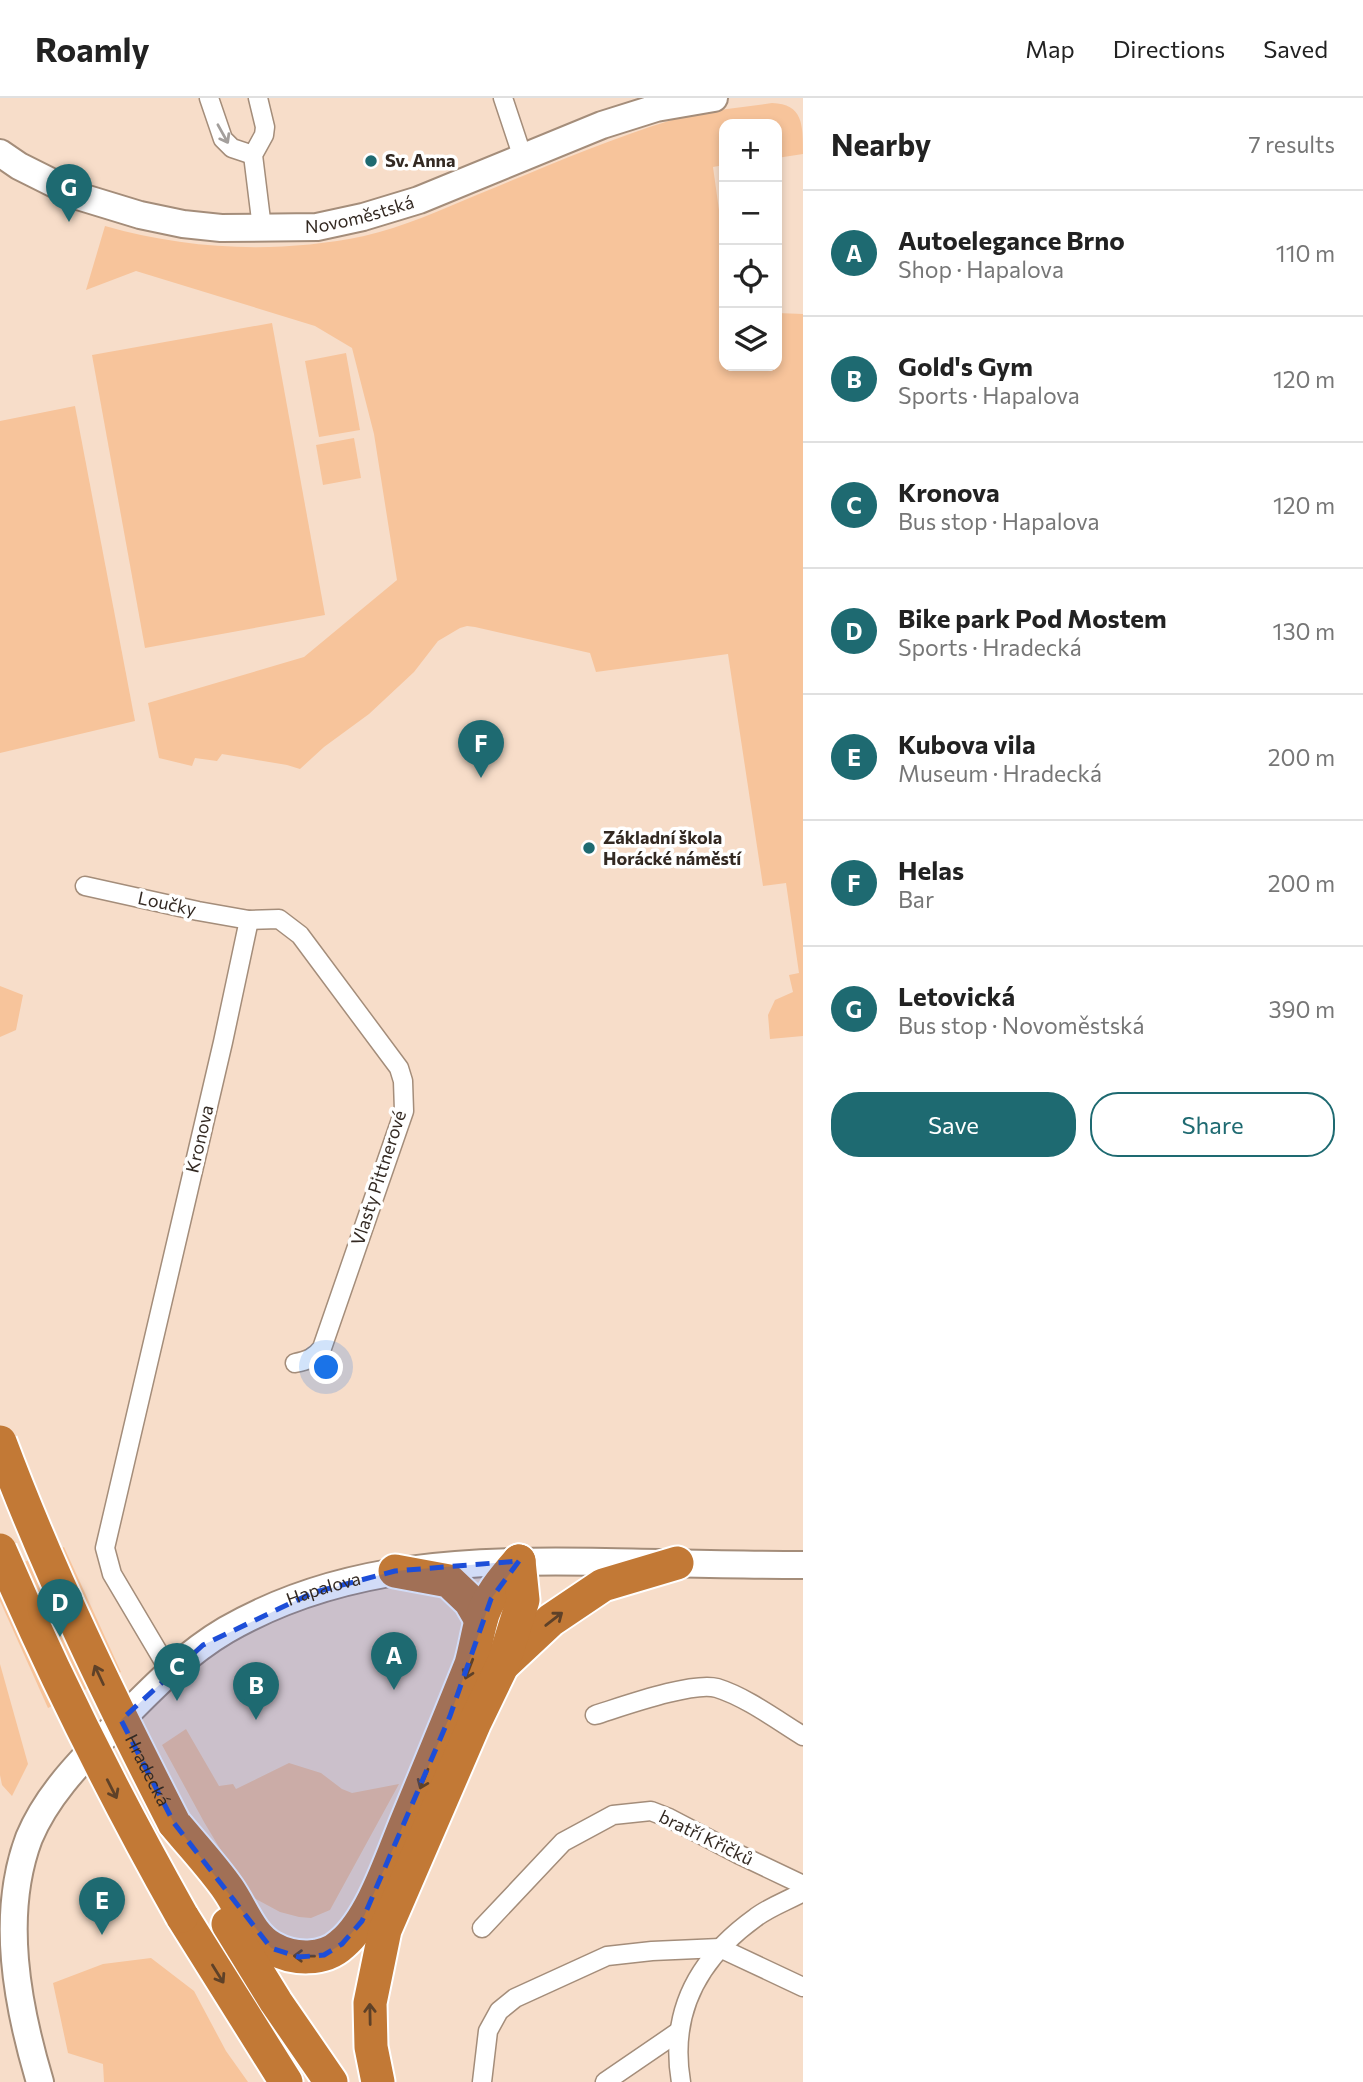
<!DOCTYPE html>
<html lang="en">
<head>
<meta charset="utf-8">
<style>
  body { margin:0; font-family:Commissioner,sans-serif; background:#f2f2f2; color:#222 }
  .controls { position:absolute; right:21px; top:21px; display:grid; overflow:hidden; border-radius:14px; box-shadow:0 4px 10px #0003 }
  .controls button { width:63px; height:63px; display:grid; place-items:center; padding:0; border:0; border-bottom:2px solid #e0e0e0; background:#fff; color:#222; font:35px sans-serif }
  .you { position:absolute; left:327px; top:1270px; width:24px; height:24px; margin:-18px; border:5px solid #fff; border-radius:50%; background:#1a73e8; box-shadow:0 0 0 10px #1a73e833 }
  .badge { display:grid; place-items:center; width:46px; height:46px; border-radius:50%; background:#1e6a71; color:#fff; font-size:23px; font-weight:700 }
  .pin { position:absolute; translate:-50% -58px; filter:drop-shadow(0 2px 4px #0008) }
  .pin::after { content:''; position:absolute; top:37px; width:24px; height:21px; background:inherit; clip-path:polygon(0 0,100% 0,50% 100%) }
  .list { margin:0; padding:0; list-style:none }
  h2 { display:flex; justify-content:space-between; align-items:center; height:91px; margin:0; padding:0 28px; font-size:30px }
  h2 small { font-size:23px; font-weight:400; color:#767676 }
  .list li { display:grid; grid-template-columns:46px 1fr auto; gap:21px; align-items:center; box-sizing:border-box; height:126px; padding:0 28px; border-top:2px solid #e0e0e0 }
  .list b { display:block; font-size:26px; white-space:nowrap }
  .list p { margin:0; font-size:23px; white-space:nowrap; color:#767676 }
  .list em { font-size:23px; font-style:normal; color:#767676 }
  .actions { display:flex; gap:14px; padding:21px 28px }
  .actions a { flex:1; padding:16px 0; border:2px solid #1e6a71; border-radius:28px; text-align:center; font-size:24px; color:#1e6a71 }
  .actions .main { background:#1e6a71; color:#fff }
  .icon { flex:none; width:38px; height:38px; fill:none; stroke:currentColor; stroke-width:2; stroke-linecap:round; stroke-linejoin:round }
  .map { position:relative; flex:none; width:803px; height:1984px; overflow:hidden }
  header { display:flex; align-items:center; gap:42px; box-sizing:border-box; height:98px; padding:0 35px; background:#fff; border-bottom:2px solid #e0e0e0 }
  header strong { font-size:33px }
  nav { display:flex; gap:38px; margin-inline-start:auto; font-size:24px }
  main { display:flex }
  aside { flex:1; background:#fff }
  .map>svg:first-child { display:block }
  .green { fill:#f7c49b }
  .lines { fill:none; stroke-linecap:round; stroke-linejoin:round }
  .street-casing { stroke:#a48d7a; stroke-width:21 }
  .secondary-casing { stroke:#a48d7a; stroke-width:30 }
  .highway-casing { stroke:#fff; stroke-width:37 }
  .street { stroke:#fff; stroke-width:18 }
  .secondary { stroke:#fff; stroke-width:26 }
  .highway { stroke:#c27936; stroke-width:33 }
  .highway-bridge-casing { stroke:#fff; stroke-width:37; stroke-linecap:butt }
  .highway-bridge { stroke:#c27936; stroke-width:33 }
  .oneway { stroke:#a39f9c }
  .oneway2 { stroke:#5e4128 }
  .marked { fill:#1d4ed8; fill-opacity:0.2; stroke:#1d4ed8; stroke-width:5; stroke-dasharray:14 9; stroke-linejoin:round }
  .poi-dot { fill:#1e6a71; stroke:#fff; stroke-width:2.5 }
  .labels { text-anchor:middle; stroke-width:7; stroke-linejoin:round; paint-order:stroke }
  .poi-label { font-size:18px; font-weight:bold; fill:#332922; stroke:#fff; text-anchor:start }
  .street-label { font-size:18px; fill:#332922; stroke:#fff }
</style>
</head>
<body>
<header>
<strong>Roamly</strong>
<nav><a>Map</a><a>Directions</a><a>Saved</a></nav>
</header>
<main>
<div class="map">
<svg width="803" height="1984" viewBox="0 0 803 1984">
  <rect width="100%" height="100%" fill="#f7ddc9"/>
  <g class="green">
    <path d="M772,5C803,6 803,26 803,56L777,60V26H724V67L713,69L724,148V268H777V215L803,216V938L770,941L768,917L775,902L793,894L789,877L799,875L786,785L763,788L728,556L596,574L590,555L475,529L467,528L460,530L438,543L414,574L369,616L324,649L300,671L287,667L222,656L217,663L195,660L192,668L159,660L148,605L304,559L397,482L374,336L352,250L315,228L136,173L86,192L105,128C189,152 278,156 364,138C403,129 441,112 479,96C543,70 606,42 672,22C704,12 739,10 772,5Z"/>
    <path d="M272,225L325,517L145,550L92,257Z"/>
    <path d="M346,255L360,332L319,339L305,263Z"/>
    <path d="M75,308L135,623L0,655V323Z"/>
    <path d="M354,340L361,380L323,387L316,347Z"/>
    <path d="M0,888L23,897L16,932L0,939Z"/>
    <path d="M64,1449L121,1574L48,1610L0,1503V1473Z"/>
    <path d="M0,1566L28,1666L12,1698L2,1687L0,1677Z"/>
    <path d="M186,1631L219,1688L233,1686L236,1691L289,1665L321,1675L342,1691L352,1695L399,1686L330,1812L311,1820L299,1819L280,1814L254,1800L240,1784L204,1724L162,1647Z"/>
    <path d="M151,1860L194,1893L226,1953L248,1984H104L103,1966L68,1955L53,1885L103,1866Z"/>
  </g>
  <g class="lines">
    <defs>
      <g id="street">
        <path d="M209,0L223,41L232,50L253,57"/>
        <path d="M258,0L265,29L264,37L253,57L262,130"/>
        <path d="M503,0L523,60"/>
        <path d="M85,788L198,813L249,822L279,821L300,837L399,970L403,983L404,1013L322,1250C315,1260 306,1263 295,1265"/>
        <path d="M170,1574L112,1476L105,1450L223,944L249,822"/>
        <path d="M595,1617C621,1609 693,1583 717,1590C746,1599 777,1622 803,1638"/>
        <path d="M482,1830L563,1744L613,1717L651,1713L669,1720L738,1756L803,1787"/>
        <path d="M482,1984L488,1933L499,1913L515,1900L607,1858L652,1853L720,1850L803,1889"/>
        <path d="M605,1984L678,1934"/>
        <path d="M681,1984C669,1914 698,1861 755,1820C769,1809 787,1803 803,1794"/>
      </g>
      <g id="secondary">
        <path id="s1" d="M0,55L19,68L81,99L140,117L183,126L221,130L317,129L363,119L419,102L602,27L656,10L714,0"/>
        <path id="s2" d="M40,1984C17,1907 0,1817 29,1740C46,1699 77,1667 107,1636C144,1599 180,1559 226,1532C344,1464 473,1462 605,1464C671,1465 737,1467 803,1467"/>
      </g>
      <g id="highway">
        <path d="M395,1473L449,1483L470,1503L481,1522"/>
        <path d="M505,1565L551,1522L603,1487L677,1465"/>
        <path d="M174,1725C192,1747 212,1768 228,1791C242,1811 250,1838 272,1850C293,1862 324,1863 342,1846C372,1821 391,1761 406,1725C428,1672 450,1619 471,1566C475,1552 477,1538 481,1523C486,1501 504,1480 519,1463"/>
        <path d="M182,1818L286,1984"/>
        <path d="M228,1826L276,1904L331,1984"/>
        <path d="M378,1984L371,1949L370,1905L385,1832L475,1624L503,1566L523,1502L519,1463"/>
      </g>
    </defs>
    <use href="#street" class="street-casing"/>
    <use href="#secondary" class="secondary-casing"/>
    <use href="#highway" class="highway-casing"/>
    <use href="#street" class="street"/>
    <use href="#secondary" class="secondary"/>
    <use href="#highway" class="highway"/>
    <defs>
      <g id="highway-bridge">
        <path id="s3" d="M0,1344C49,1475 110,1600 174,1725"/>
        <path d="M0,1452C54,1578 115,1699 182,1818"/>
      </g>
    </defs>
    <use href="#highway-bridge" class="highway-bridge-casing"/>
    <use href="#highway-bridge" class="highway-bridge"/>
  </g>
  <defs><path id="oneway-shaft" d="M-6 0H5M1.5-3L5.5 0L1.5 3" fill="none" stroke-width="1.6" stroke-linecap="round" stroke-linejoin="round" transform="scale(1.75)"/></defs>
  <use class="oneway" href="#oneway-shaft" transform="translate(223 36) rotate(61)"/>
  <g class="oneway2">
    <use href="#oneway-shaft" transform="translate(554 1521) rotate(-38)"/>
    <use href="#oneway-shaft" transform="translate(469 1571) rotate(111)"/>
    <use href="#oneway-shaft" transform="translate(99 1577) rotate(-115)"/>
    <use href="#oneway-shaft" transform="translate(424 1681) rotate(112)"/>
    <use href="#oneway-shaft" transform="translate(112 1691) rotate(63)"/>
    <use href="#oneway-shaft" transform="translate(304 1858) rotate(-179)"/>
    <use href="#oneway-shaft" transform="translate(218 1876) rotate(58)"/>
    <use href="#oneway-shaft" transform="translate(370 1916) rotate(-91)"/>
  </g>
  <path class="marked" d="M519,1463L491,1501L450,1618L362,1823L342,1846L324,1857L299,1859L271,1850L174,1725L121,1622L203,1547L312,1495L395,1473Z"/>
  <g class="poi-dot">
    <circle cx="371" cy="63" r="7"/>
    <circle cx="589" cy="750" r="7"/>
  </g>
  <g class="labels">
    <g class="poi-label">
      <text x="385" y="69">Sv. Anna</text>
      <text x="603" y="746">Základní škola<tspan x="603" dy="21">Horácké náměstí</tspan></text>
    </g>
    <g class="street-label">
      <text dy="6" stroke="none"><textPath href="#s1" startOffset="376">Novoměstská</textPath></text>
      <text transform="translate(167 806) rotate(12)" y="6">Loučky</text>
      <text transform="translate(200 1041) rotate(-77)" y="6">Kronova</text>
      <text transform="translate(379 1080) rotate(-72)" y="6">Vlasty Pittnerové</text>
      <text dy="6" stroke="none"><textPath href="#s2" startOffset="644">Hapalova</textPath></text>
      <text dy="6" stroke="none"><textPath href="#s3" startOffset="360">Hradecká</textPath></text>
      <text transform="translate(706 1740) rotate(26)" y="6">bratří Křičků</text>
    </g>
  </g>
</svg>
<div class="controls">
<button>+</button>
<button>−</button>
<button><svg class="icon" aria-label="locate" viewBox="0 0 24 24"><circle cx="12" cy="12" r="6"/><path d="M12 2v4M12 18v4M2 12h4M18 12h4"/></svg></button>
<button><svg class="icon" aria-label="layers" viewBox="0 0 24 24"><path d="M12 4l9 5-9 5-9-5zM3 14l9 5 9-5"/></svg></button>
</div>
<div class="you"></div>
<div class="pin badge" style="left:394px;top:1592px">A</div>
<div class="pin badge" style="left:256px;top:1622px">B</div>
<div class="pin badge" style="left:177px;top:1603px">C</div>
<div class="pin badge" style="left:60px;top:1539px">D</div>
<div class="pin badge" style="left:102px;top:1837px">E</div>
<div class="pin badge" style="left:481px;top:680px">F</div>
<div class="pin badge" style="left:69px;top:124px">G</div>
</div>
<aside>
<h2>Nearby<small>7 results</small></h2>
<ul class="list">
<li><span class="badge">A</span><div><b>Autoelegance Brno</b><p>Shop · Hapalova</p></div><em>110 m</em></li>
<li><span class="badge">B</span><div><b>Gold's Gym</b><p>Sports · Hapalova</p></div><em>120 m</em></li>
<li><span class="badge">C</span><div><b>Kronova</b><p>Bus stop · Hapalova</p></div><em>120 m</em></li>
<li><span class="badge">D</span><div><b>Bike park Pod Mostem</b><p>Sports · Hradecká</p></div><em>130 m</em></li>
<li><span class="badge">E</span><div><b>Kubova vila</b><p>Museum · Hradecká</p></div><em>200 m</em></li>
<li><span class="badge">F</span><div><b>Helas</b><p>Bar</p></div><em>200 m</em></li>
<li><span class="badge">G</span><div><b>Letovická</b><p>Bus stop · Novoměstská</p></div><em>390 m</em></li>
</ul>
<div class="actions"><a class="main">Save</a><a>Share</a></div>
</aside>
</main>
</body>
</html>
